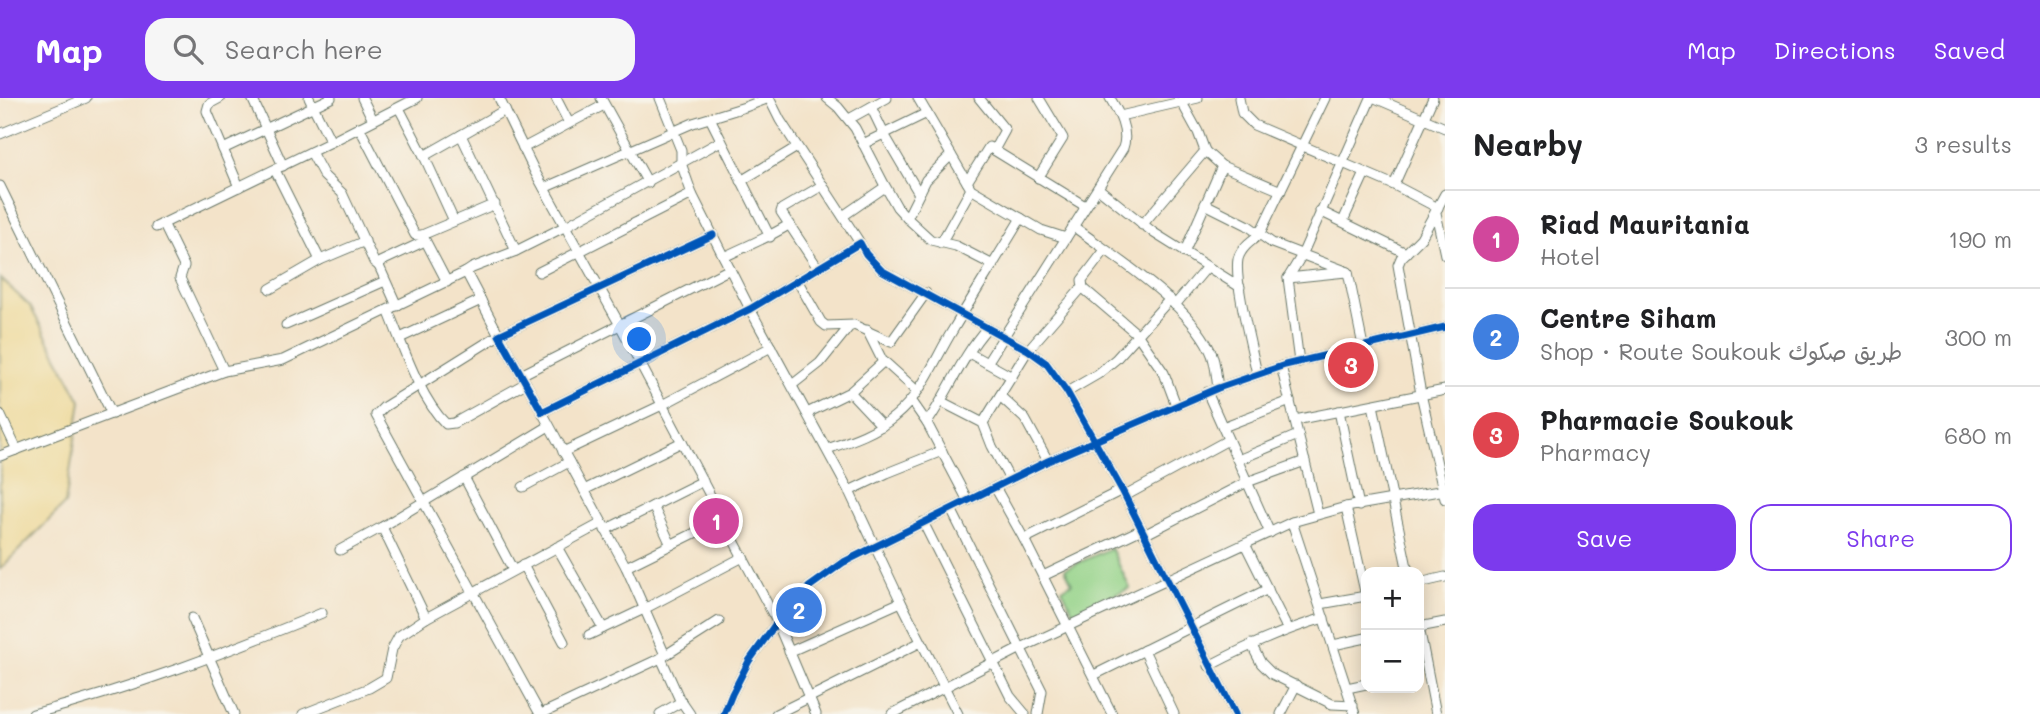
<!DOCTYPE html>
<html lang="en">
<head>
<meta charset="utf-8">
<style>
  body { margin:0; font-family:Mali,"Playpen Sans Arabic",sans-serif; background:#f6f6f6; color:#202124 }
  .controls { position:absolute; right:21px; bottom:21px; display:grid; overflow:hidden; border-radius:14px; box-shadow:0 4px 18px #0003 }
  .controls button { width:63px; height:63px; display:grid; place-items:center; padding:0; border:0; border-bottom:2px solid #e0e0e0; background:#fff; color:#202124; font:35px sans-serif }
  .you { position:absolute; left:640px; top:242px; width:24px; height:24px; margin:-18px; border:5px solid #fff; border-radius:50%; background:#1a73e8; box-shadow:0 0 0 10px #1a73e833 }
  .badge { display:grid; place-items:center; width:46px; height:46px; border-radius:50%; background:#7c3aed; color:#fff; font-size:23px; font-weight:700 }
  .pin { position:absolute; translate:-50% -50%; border:4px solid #fff; box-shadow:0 2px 7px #0006 }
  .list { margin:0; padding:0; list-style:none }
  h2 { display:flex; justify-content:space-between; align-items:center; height:91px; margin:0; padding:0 28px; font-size:30px }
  h2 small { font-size:23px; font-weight:400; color:#757577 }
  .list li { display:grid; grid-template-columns:46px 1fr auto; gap:21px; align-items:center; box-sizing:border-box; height:98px; padding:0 28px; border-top:2px solid #e0e0e0 }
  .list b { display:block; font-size:26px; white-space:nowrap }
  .list p { margin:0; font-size:23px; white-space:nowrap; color:#757577 }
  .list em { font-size:23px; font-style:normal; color:#757577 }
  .actions { display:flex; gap:14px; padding:21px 28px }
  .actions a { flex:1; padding:16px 0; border:2px solid #7c3aed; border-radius:21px; text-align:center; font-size:24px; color:#7c3aed }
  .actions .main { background:#7c3aed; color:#fff }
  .icon { flex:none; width:38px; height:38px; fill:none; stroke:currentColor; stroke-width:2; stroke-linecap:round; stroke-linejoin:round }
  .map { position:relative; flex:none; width:1445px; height:616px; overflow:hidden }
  header { display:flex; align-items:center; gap:42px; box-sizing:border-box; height:98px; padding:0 35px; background:#7c3aed; color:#fff }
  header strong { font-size:33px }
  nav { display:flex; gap:38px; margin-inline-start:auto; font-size:24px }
  .search { width:490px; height:63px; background:#f6f6f6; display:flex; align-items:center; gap:18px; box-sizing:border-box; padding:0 24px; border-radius:21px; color:#757577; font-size:26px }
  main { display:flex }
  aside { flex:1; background:#fff }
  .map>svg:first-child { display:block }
  .green { fill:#94d389; stroke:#5a885e; stroke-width:2 }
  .sand { fill:#eeda9e; stroke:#868c69; stroke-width:2 }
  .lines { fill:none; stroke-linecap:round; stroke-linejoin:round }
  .minor-casing { stroke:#697768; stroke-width:11 }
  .minor { stroke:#fff; stroke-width:9 }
  .cycleway-casing { stroke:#f7f3e8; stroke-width:11 }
  .cycleway { stroke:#0057b8; stroke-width:7 }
</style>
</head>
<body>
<header>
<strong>Map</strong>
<div class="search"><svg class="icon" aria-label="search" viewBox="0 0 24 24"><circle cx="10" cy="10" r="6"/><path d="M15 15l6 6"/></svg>Search here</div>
<nav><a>Map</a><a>Directions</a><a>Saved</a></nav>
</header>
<main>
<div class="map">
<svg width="1445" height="616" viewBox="0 0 1445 616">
  <rect width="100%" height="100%" fill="#f7f3e8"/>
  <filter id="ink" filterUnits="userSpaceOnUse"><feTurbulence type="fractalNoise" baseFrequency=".0143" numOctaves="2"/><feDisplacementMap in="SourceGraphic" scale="14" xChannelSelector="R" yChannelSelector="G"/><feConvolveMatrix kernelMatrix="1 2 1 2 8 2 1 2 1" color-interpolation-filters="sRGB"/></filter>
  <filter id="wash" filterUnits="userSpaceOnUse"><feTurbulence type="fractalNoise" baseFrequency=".00686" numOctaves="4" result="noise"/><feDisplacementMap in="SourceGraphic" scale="28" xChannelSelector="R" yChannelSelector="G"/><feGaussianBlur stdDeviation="1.57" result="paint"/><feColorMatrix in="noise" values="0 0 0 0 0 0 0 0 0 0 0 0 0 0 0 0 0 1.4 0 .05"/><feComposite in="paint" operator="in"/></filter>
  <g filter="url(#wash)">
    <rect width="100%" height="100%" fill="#f3e3c9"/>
    <path class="green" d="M1111,450L1130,490L1074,516L1062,491L1072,485L1065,471Z"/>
    <path class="sand" d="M0,180L30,208L81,303L65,406L0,471Z"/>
  </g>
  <g filter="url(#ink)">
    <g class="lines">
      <defs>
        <g id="minor">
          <path d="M220,0L209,6L207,13L239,89"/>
          <path d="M252,0L283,68"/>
          <path d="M309,0L331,44"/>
          <path d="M362,0L373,22"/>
          <path d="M499,0L535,74L620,227L777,524L816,616"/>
          <path d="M556,0L569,25"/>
          <path d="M601,0L648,85"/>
          <path d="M660,0L681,52V65L692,96L750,211L849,393L901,504L958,616"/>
          <path d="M769,0L780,22L860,145"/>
          <path d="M827,0L838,9L855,30L884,86L897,109L907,120L931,142L956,148L993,167"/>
          <path d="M918,0L971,91L1041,132L1066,140"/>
          <path d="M979,0L1005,32L994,52"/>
          <path d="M1239,0L1242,15L1254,27L1394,87L1438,110"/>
          <path d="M1375,0L1445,30"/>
          <path d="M1181,3L1198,34L1205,53L1222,68L1281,93"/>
          <path d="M871,9L884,36L918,94"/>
          <path d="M399,10L424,58L454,123"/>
          <path d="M1120,18L1198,0"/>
          <path d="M710,20L770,139"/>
          <path d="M849,21L887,0"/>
          <path d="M359,29L415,137H422L495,106"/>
          <path d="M0,36L86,0"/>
          <path d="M461,37L516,153"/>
          <path d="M863,46L927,15"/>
          <path d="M523,50L604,7"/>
          <path d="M223,51L331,0"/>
          <path d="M311,54L324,78L342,95L374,164L379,168"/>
          <path d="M424,58L505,12"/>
          <path d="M275,72L320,162"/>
          <path d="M1038,80L1063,40L1039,0"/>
          <path d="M741,83L797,49"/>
          <path d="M967,84L989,49L1085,108"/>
          <path d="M1394,87L1433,0"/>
          <path d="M0,88L112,316"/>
          <path d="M544,90L693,25L745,9L769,0"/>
          <path d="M1098,90L1154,135L1240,189"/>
          <path d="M1445,96L1421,140L1401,160L1398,167L1421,296L1445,401"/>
          <path d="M1205,106L1247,127L1272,145L1348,174"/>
          <path d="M1320,113L1406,155"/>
          <path d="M1436,115L1445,157"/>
          <path d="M843,118L885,89"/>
          <path d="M907,120L926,82L951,57"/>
          <path d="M1343,123L1365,75"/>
          <path d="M163,125L184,168L180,180L224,273"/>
          <path d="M1142,127L1205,53"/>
          <path d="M1073,128C1117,161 1186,203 1210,252C1216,263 1216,278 1218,290"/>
          <path d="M156,129L331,44L417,0"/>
          <path d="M713,137L499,237L542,314L750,211L860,145L866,156L881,172L1028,252L1046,265L1067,294L1122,392L1235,616"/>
          <path d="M423,138L447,184"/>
          <path d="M941,145L971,91"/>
          <path d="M1184,155L1222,68"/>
          <path d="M724,159C746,148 768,140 790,126"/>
          <path d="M818,170L781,114L782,111L823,87"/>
          <path d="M539,174L692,96"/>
          <path d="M1348,174L1363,248"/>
          <path d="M1288,180L1346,174"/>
          <path d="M797,182L821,224L826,228L854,227"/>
          <path d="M1083,190L1137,236L1164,275L1176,307"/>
          <path d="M270,191L320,162L365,143"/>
          <path d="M1175,207L1207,169"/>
          <path d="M397,208L379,168L380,164L425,143"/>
          <path d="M388,212C402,246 420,301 446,326L454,325L526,285"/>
          <path d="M286,227L385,183"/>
          <path d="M867,232L883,264"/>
          <path d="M400,240L481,202"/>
          <path d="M969,255L1012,279"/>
          <path d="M1299,264L1288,180L1302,157L1371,0"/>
          <path d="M987,265L1123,50C1129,33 1119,15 1110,0"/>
          <path d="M1281,268L1318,416"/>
          <path d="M1257,276C1252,251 1234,183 1238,161C1241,150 1251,143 1259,137L1325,0"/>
          <path d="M521,277L730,171"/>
          <path d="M792,287L820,265L849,229L854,227L891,244L926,195"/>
          <path d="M850,294L882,328"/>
          <path d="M1067,294L1098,276L1116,261L1170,201"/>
          <path d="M1207,294L1270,435"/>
          <path d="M1000,298L1025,321L1048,363"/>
          <path d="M911,302L927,325L968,403"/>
          <path d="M942,304L983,325L992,348L1010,382"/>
          <path d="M1373,307L1408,474"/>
          <path d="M1339,313L1359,408"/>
          <path d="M542,314L626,469L665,557"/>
          <path d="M807,315L850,294L883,264L886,265L917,293"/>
          <path d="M0,316L17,352"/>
          <path d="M1295,322L1445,292"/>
          <path d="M927,325C948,295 962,258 987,230"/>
          <path d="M983,325L1028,252L1079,193L1083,190L1082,182L1105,152"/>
          <path d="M1223,329L1290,303"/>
          <path d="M827,351C850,343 875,335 894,319C923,296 935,260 954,230C976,193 999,157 1021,120"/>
          <path d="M563,354L662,307L771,249"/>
          <path d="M0,358L224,273L283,262L466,174"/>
          <path d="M1238,362L1298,337"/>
          <path d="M464,379L513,472"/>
          <path d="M523,389L569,364"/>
          <path d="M995,389L1024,441L1112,616"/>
          <path d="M584,392L682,344"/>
          <path d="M849,393L887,375L942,353"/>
          <path d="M1125,398L1228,342"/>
          <path d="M653,408L671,447"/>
          <path d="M951,411L1042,593L1038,616"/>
          <path d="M923,424L1010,598L1025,616"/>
          <path d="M1292,424L1355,616"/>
          <path d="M382,429L426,520L602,425"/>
          <path d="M605,432L703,383"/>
          <path d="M1144,437L1247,384L1305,363"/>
          <path d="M1024,441L1122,392"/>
          <path d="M1245,446L1287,530"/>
          <path d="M557,449L603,530"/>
          <path d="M340,452L382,429L549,328"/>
          <path d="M523,467L564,544"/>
          <path d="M626,469L723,421"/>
          <path d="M1043,478L1142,431"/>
          <path d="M1419,485L1445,479"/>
          <path d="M1320,506L1366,498L1346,409"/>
          <path d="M192,520L234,616"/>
          <path d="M1419,529L1436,616"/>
          <path d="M1419,529L1445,524"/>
          <path d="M589,537L646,510L743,459"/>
          <path d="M1251,546L1261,565L1272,576L1332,606L1353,607"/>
          <path d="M1333,547L1366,540"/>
          <path d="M1144,552L1174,616"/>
          <path d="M789,554L901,504"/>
          <path d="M661,560L679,600L690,616"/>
          <path d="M1209,568C1247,548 1283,532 1324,520"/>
          <path d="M1094,577L1268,491"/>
          <path d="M1347,590L1366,586"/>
          <path d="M33,616C132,590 227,554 322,515"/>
          <path d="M303,616L369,590L386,580L392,551L399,538L426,520"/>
          <path d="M540,616L376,317L384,309L499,237L466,174L472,170L516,153L566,128L721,43"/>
          <path d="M541,616L661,560L719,523"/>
          <path d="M660,616L681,604"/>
          <path d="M724,616L732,596L749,563L777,524L809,489L844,464L1048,363L1218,290L1285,267L1445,229"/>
          <path d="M776,616L921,544"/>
          <path d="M892,616L1021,550L1292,424L1346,409L1445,392"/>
          <path d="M1281,616L1296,587"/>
        </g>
      </defs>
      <use href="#minor" class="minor-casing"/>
      <use href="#minor" class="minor"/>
      <defs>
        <g id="cycleway">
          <path d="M713,137L499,237L542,314L750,211L860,145L866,156L881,172L1028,252L1046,265L1067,294L1122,392L1235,616"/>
          <path d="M724,616L732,596L749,563L777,524L809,489L844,464L1048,363L1218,290L1285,267L1445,229"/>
        </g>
      </defs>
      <use href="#cycleway" class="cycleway-casing"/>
      <use href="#cycleway" class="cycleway"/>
    </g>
  </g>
</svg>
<div class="controls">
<button>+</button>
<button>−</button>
</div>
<div class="you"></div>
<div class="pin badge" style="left:716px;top:423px;background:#d1479c">1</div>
<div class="pin badge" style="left:799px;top:512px;background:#3f7fe0">2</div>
<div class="pin badge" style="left:1351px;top:267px;background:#e0444e">3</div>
</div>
<aside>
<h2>Nearby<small>3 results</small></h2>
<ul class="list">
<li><span class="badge" style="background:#d1479c">1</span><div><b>Riad Mauritania</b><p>Hotel</p></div><em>190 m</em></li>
<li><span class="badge" style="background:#3f7fe0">2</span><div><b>Centre Siham</b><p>Shop · Route Soukouk طريق صكوك</p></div><em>300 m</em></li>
<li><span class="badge" style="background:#e0444e">3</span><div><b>Pharmacie Soukouk</b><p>Pharmacy</p></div><em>680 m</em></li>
</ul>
<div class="actions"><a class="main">Save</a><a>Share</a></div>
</aside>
</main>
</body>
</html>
